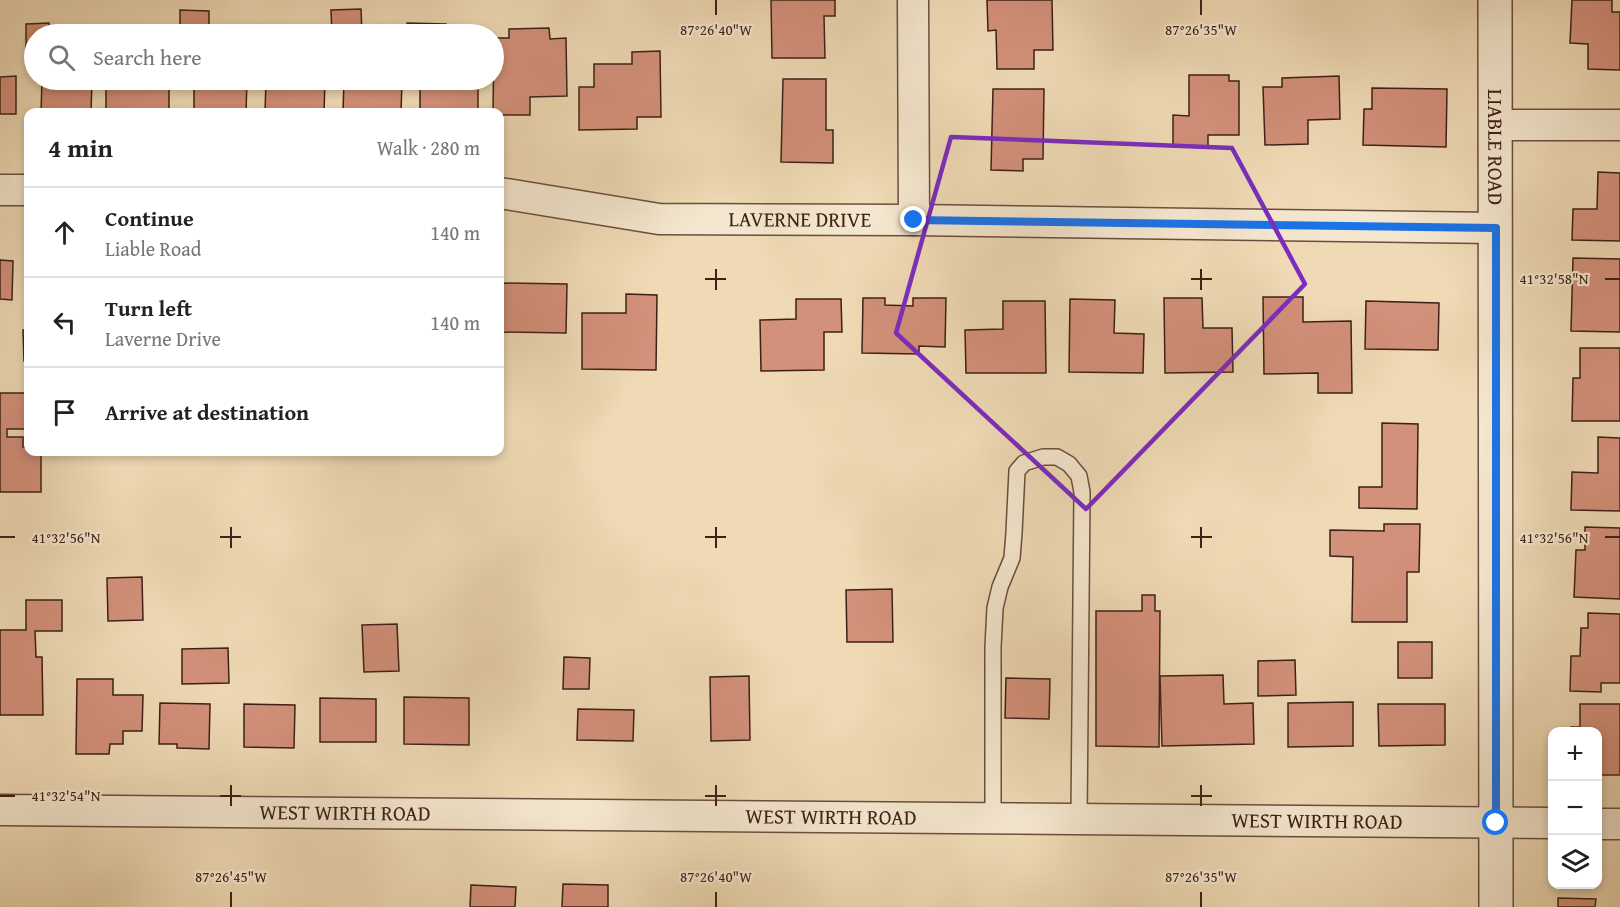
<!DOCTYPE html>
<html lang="en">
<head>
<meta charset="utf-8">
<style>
  body { margin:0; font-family:"Gentium Book Plus",serif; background:#f6f6f6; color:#222 }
  .controls { position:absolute; right:18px; bottom:18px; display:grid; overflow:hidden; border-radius:12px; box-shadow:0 3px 9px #0003 }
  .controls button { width:54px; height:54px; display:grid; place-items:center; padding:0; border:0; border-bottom:2px solid #e0e0e0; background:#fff; color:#222; font:30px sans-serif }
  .stop { position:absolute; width:18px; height:18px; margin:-14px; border:4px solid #1a73e8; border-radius:50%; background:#fff }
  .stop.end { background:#1a73e8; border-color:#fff; box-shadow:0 2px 6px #0008 }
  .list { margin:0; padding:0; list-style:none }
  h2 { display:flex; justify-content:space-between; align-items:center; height:78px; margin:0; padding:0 24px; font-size:26px }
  h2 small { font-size:20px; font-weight:400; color:#767676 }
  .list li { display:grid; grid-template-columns:39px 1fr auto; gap:18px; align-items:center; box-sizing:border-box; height:90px; padding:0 24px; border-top:2px solid #e0e0e0 }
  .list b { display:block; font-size:22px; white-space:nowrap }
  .list p { margin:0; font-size:20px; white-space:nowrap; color:#767676 }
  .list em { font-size:20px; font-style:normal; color:#767676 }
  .icon { flex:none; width:33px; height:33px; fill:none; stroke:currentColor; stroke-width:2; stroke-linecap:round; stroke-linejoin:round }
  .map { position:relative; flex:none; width:1620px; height:907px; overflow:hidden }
  .search { position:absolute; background:#fff; box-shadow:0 3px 9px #0003; left:24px; top:24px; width:480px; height:66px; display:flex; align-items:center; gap:15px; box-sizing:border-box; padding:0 21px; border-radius:33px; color:#767676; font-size:22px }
  .panel { position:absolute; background:#fff; box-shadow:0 3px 9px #0003; left:24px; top:108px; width:480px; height:348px; border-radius:12px }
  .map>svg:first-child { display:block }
  .building { fill:#d3907a; stroke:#3d2016; stroke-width:1.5 }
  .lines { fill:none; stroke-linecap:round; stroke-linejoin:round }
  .service-casing { stroke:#6a4e3e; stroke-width:18 }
  .minor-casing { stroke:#6a4e3e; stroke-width:33 }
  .tertiary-casing { stroke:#6a4e3e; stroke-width:36 }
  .service { stroke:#f5e7cf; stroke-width:15 }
  .minor { stroke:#f5e7cf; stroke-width:30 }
  .tertiary { stroke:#f5e7cf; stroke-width:33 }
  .route { stroke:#1a73e8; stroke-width:8 }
  .marked { fill:none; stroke:#7b2cbf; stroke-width:4.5; stroke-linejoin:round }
  .ticks { fill:none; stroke:#3d2016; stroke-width:2 }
  .labels { text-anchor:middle; stroke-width:4.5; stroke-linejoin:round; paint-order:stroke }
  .street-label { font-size:21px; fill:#3d2016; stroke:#f5e7cf }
  .ticks-label { font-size:15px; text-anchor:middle; fill:#3d2016; stroke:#f5e7cf; stroke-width:4.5; stroke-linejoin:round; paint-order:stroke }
</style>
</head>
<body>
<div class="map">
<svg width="1620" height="907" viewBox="0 0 1620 907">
  <rect width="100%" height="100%" fill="#efdab5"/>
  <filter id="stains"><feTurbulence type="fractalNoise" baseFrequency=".00333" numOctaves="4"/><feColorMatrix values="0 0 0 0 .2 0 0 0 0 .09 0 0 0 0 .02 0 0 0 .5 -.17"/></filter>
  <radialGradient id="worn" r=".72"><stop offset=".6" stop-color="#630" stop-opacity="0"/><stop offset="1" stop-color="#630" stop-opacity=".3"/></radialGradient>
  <g class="building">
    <path d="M771,0H835V16H824L825,58H772Z"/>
    <path d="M987,0H1052L1053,50H1034V69H997L996,30L988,31Z"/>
    <path d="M1572,0H1612V12H1620V70L1588,69V44L1570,43Z"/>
    <path d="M361,9L362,34H332L331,10Z"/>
    <path d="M180,10L209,11V34H180Z"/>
    <path d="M49,23V34H34V54H26V24Z"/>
    <path d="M407,23L446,24V34H407Z"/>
    <rect x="255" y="27" width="30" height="7"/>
    <path d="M131,28L170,29V34H107V33L131,34Z"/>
    <path d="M549,28L550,39L566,38L567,96L530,97V115H500V112H493L494,38H509V29Z"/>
    <path d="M660,51L661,117H637V129L579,130V87H594V64H632V52Z"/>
    <path d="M1189,75H1229V81H1239V135H1208V147H1173V115L1189,116Z"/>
    <path d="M16,76V114H0V77Z"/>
    <path d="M1339,76L1340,119L1308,120V144L1265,145L1263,87H1282V78Z"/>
    <path d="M783,79H826V130H833V163L781,162Z"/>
    <path d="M42,80H92L91,112H41Z"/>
    <path d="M106,80H169V112L106,110Z"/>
    <path d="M194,80H247L246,112H194Z"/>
    <path d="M266,80H325L324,112H265Z"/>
    <path d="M344,80L402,81L401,112H343Z"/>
    <path d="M420,81L478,82V112H420Z"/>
    <path d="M1372,88L1447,89L1446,147L1363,145L1364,109H1372Z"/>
    <path d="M993,89H1044L1043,159H1023V171L991,170Z"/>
    <path d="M1598,172L1620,173V241L1572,240L1573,209H1597Z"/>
    <path d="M1573,258L1620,259V332L1571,331Z"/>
    <path d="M0,260L13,261L12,300L0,299Z"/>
    <path d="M500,283L567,284L566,333L500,332Z"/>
    <path d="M626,294L657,295L656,370L582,369V313H626Z"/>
    <path d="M1263,297H1303V322L1351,321L1352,393H1318V373L1264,374Z"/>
    <path d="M863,298H885V305L913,306V298H946L945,347L919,346V354L862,353Z"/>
    <path d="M1164,298H1202L1203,328H1232L1233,372L1165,373Z"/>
    <path d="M796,299H841L842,332H824V370L761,371L760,320L796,319Z"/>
    <path d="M1070,299L1115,300L1114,333L1144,334L1143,373L1069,372Z"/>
    <path d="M1003,301H1045L1046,373H966L965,330L1003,329Z"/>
    <path d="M1366,301L1439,303L1438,350L1365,349Z"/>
    <path d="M28,329V361H24L23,330Z"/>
    <path d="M1580,348H1620V421H1572L1573,378H1580Z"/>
    <path d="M0,393H28V429H7V437H23V447H28V452H41V492H0Z"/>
    <path d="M1382,423L1418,424L1417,509L1359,508V487H1382Z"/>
    <path d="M1598,437L1620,438V511L1571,510L1572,472L1598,473Z"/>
    <path d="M1384,524H1420L1419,572H1407V622H1352L1353,557L1330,556V530L1384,531Z"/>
    <path d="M1585,527L1620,528V599L1574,597L1576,550H1585Z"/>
    <path d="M142,577L143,620L108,621L107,578Z"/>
    <path d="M892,589L893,642H847L846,590Z"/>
    <path d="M1142,595H1155V611H1160L1159,747L1096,746V611H1142Z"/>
    <path d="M26,600H62V631H35L36,657H42L43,715H0V630H26Z"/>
    <path d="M1588,613L1620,614V683H1601V692L1570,691L1571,656H1580L1581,628H1588Z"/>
    <path d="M397,624L399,671L364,672L362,625Z"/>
    <rect x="1398" y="642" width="34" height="36"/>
    <path d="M228,648L229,683L182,684V649Z"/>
    <path d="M564,657L590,658L589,689H563Z"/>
    <path d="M1295,660L1296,695L1258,696V661Z"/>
    <path d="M1223,675L1224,704L1253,703L1254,744L1162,746L1160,676Z"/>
    <path d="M749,676L750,740L711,741L710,677Z"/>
    <path d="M1006,678L1050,679L1049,719L1005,718Z"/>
    <path d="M77,679H113V695H143L142,731H123V744H110L109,754H76Z"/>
    <path d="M404,697L469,698V745L404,744Z"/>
    <path d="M320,698L376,699V742H320Z"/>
    <path d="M1353,702V746L1288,747V703Z"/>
    <path d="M160,703L210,704L209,749L177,748V744H159Z"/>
    <path d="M244,704L295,705L294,748L244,747Z"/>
    <path d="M1378,704H1445V745L1379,746Z"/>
    <path d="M1580,704H1620V775H1598V732H1571V727H1580Z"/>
    <path d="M578,709L634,710L633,741L577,740Z"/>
    <path d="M563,884L608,885V907H562Z"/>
    <path d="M471,885L516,887L515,907H470Z"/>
    <path d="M1558,898L1596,899L1595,907H1558Z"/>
  </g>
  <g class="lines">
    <defs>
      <path id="service" d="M993,818V647L995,608L1000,587L1012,558L1014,533L1017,471L1024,463L1043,457H1057L1069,464L1079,476L1082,492L1079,819"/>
      <g id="minor">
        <path d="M913,0L914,220"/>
        <path d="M1495,125H1620"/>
        <path d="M0,190H28"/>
        <path id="s1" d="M500,193L659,219L914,220L1496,228"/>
        <path id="s2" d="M0,810L1552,823"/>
        <path d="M1598,824H1620"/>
      </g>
      <g id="tertiary">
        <path id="s3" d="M1495,0L1496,907"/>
      </g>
    </defs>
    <use href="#service" class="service-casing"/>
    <use href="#minor" class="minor-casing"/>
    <use href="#tertiary" class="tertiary-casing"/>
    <use href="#service" class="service"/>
    <use href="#minor" class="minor"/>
    <use href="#tertiary" class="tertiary"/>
  </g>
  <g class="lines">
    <path class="route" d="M914,220L1496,228V823"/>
  </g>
  <path class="marked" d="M951,137L1232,148L1305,284L1086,509L896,333Z"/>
  <path class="ticks" d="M716,0V15M1201,0V15M716,269V290M1201,269V290M705,279H726M1191,279H1212M1605,279H1620M231,527V548M716,527V548M1201,527V548M0,537H15M220,537H241M705,537H726M1191,537H1212M1605,537H1620M231,785V806M716,785V806M1201,785V806M0,796H15M220,796H241M705,796H726M1191,796H1212M231,892V907M716,892V907M1201,892V907"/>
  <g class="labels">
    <g class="street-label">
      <text dy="7" stroke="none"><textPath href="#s3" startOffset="147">LIABLE ROAD</textPath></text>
      <text dy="7" stroke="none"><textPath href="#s1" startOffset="302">LAVERNE DRIVE</textPath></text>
      <text dy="7" stroke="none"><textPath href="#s2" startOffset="345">WEST WIRTH ROAD</textPath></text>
      <text dy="7" stroke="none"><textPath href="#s2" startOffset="831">WEST WIRTH ROAD</textPath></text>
      <text dy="7" stroke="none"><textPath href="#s2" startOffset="1317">WEST WIRTH ROAD</textPath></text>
    </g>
  </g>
  <g class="ticks-label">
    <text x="716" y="35">87°26'40"W</text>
    <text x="1201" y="35">87°26'35"W</text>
    <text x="1554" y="284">41°32'58"N</text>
    <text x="66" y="543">41°32'56"N</text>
    <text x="1554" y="543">41°32'56"N</text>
    <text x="66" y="801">41°32'54"N</text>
    <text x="231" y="882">87°26'45"W</text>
    <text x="716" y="882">87°26'40"W</text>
    <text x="1201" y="882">87°26'35"W</text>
  </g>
  <rect width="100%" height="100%" filter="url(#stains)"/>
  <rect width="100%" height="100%" fill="url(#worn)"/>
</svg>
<div class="controls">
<button>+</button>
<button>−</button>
<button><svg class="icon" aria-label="layers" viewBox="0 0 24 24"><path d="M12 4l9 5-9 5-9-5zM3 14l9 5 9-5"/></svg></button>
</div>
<div class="stop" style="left:1496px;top:823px"></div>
<div class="stop end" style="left:914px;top:220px"></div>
<div class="search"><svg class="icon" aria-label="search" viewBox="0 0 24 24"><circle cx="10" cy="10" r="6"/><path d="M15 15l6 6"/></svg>Search here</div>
<section class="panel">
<h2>4 min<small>Walk · 280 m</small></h2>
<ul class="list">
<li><svg class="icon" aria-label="ahead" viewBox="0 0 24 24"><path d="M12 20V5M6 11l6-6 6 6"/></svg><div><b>Continue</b><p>Liable Road</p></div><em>140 m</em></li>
<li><svg class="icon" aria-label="left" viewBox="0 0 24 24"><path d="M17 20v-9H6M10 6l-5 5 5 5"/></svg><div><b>Turn left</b><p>Laverne Drive</p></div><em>140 m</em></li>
<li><svg class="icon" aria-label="arrive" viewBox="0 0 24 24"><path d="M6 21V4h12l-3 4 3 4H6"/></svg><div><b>Arrive at destination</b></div></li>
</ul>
</section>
</div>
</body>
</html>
